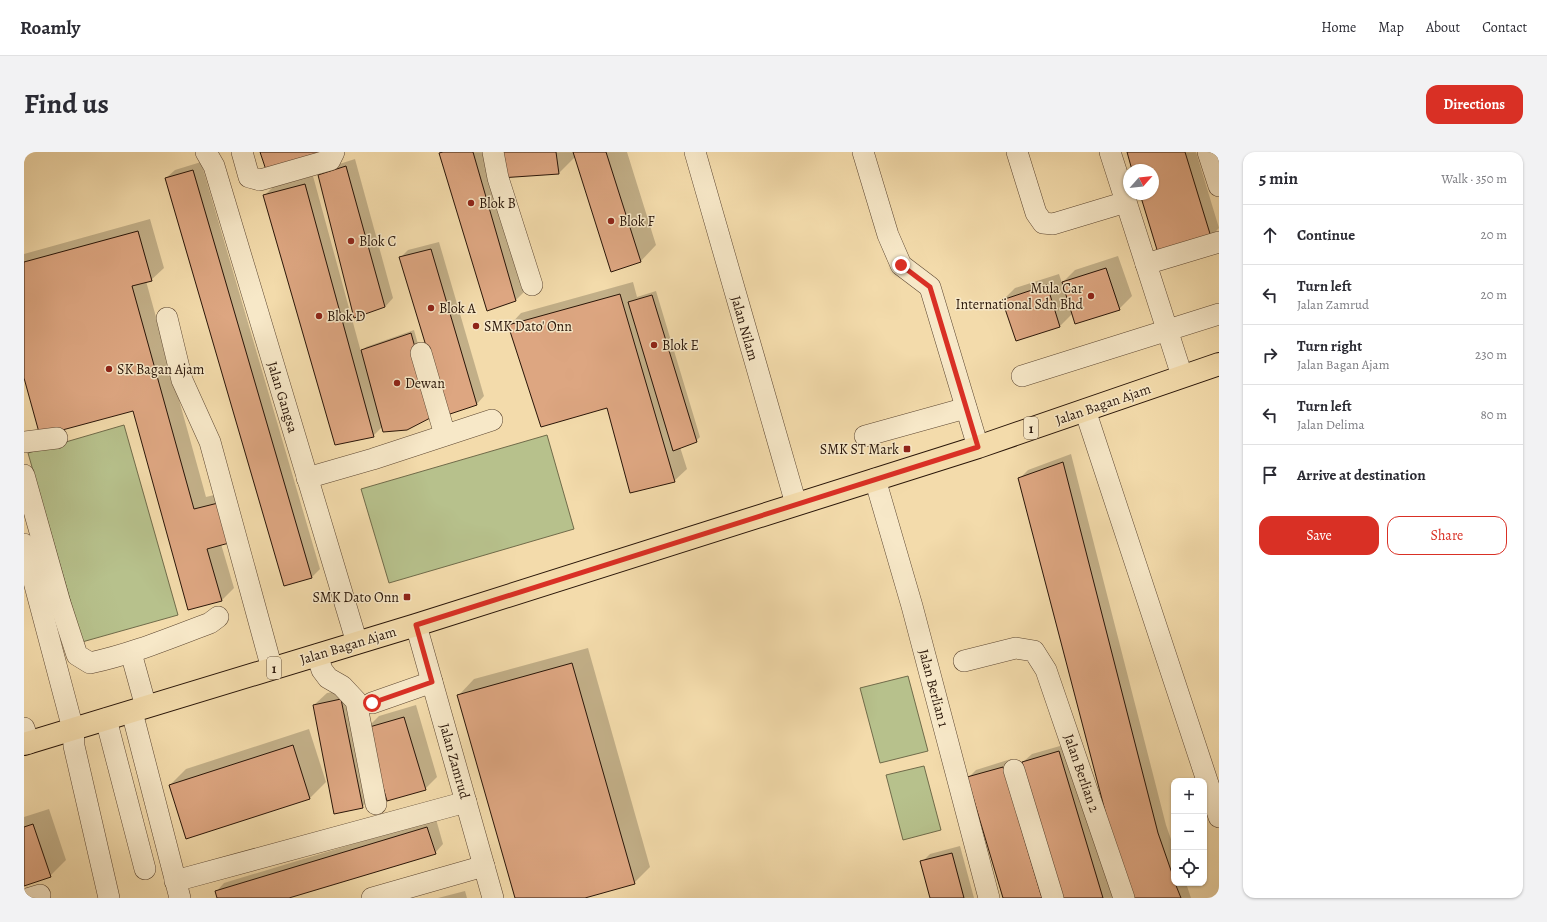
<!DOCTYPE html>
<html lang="en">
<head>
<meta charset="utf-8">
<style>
  body { margin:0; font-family:Alegreya,serif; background:#f2f2f3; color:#2b2b33 }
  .controls { position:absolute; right:12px; bottom:12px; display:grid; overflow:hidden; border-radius:8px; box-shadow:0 1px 3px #0004 }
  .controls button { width:36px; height:36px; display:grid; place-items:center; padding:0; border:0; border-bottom:1px solid #e1e1e2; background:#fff; color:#2b2b33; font:20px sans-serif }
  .compass { position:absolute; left:1099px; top:12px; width:36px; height:36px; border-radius:50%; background:#fff; box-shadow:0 1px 3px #0004; rotate:63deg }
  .stop { position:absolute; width:12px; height:12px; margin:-9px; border:3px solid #d93025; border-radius:50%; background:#fff }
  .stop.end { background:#d93025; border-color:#fff; box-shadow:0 1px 4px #0008 }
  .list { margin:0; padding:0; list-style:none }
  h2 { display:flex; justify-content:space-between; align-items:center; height:52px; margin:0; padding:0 16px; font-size:17px }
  h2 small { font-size:13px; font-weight:400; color:#7c7c81 }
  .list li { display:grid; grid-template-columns:26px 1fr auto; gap:12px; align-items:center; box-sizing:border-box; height:60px; padding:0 16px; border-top:1px solid #e1e1e2 }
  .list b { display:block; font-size:15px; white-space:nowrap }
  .list p { margin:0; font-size:13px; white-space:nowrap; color:#7c7c81 }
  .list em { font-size:13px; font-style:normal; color:#7c7c81 }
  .actions { display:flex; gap:8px; padding:12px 16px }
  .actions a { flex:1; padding:9px 0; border:1px solid #d93025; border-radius:12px; text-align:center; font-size:14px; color:#d93025 }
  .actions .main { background:#d93025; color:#fff }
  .icon { flex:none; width:22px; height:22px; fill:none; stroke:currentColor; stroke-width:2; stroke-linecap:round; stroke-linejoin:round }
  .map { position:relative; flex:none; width:1195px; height:746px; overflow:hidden; border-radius:12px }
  header { display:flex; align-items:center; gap:24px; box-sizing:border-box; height:56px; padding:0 20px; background:#fff; border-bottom:1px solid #e1e1e2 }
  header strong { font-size:19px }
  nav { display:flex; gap:22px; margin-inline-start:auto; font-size:14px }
  .intro { display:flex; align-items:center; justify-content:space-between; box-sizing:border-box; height:96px; padding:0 24px }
  h1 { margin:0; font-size:28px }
  .button { padding:10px 18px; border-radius:12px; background:#d93025; color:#fff; font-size:14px; font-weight:700 }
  main { display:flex; gap:24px; padding:0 24px }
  aside { flex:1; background:#fff; border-radius:12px; box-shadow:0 1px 3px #0004 }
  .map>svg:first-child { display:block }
  .green { fill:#b7c18c; stroke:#706b4a }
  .shadow { fill:#0003 }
  .building { fill:#dda681; stroke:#291508 }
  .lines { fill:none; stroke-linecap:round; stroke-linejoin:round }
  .minor-casing { stroke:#5c4631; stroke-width:22 }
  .major-casing { stroke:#291508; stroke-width:24 }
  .minor { stroke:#f7e8c8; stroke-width:21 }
  .major { stroke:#f3dbab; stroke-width:22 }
  .route { stroke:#d93025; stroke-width:5 }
  .poi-dot { fill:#8f2418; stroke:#f7e8c8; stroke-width:1.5 }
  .labels { text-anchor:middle; stroke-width:3; stroke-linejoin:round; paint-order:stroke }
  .shield { fill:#f7e8c8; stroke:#675442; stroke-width:1 }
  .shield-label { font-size:13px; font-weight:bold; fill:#291508 }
  .poi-label { font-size:14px; fill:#291508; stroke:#f7e8c8; text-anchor:start }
  .street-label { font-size:14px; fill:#291508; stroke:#f7e8c8 }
</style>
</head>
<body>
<header>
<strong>Roamly</strong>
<nav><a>Home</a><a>Map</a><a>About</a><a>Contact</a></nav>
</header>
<div class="intro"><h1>Find us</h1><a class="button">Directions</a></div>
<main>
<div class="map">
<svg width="1195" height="746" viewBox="0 0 1195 746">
  <rect width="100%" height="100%" fill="#f3dbab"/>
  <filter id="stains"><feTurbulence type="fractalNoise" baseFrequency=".005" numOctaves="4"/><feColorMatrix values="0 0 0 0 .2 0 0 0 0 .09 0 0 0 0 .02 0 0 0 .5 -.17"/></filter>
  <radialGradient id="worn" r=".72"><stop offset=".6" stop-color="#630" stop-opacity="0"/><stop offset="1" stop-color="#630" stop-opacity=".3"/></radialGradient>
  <g class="green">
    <path d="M100,273L154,463L58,490L4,301Z"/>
    <path d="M523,283L550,377L365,431L337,337Z"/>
    <path d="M884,524L904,599L856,611L836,536Z"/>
    <path d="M900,614L917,678L879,688L862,623Z"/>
  </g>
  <g class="shadow">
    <path d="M417,0H459L500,140L492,148L464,158L416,1Z"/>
    <path d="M474,0H603L632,93L616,110L551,5L535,21L477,25Z"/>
    <path d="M1104,0H1172L1195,76L1187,84L1117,42H1129V18H1109Z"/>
    <path d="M331,7L369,146L361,155L330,165L295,24L303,16Z"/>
    <path d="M177,10L296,417L288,425L142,26L151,18Z"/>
    <path d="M289,24L337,200L342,195L390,178L413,259L358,275L349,284L241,43L249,35Z"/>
    <path d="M126,67L140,116L127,128L122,129L182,345L206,339L197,392L210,436L197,449L110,258L0,222V102Z"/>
    <path d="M415,90L460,244L452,253L376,106L384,98Z"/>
    <path d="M1094,104L1108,144L1095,157L1049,161L1036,174L979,148L991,136L1035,122L1038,131L1051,118Z"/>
    <path d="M609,130L613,145L632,139L676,285L672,289L656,295L663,317L650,329L584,254L485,174L497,161Z"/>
    <path d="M1047,302L1142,673L1150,696V731H1162L1167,746H1109L995,327L1004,318Z"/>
    <path d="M564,496L626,715L610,731L558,746H492L434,544L450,527Z"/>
    <path d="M330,536L351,643L338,655L290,553L303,541Z"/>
    <path d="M392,553L413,625L401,637L343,576L355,564Z"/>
    <path d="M285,577L302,630L286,646L163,685L146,633L162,617Z"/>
    <path d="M1043,592L1089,746H1040L999,610L1008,602Z"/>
    <path d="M987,607L1029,746H980L944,626L952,618Z"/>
    <path d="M25,657L42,708L26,724L0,733V665Z"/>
    <path d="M412,667L419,692L411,701L262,746H194L192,740L200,731Z"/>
    <path d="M936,694L950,746H907L898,710L906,702Z"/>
    <path d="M441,739L443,746H414Z"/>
  </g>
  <g class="building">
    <path d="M236,0H308L243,21Z"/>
    <path d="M419,0H449L492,149L463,159L415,1Z"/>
    <path d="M473,0H532L535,22L476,26Z"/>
    <path d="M549,0H582L617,110L587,120Z"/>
    <path d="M1103,0H1161L1187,85L1134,101L1116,42H1129V18H1108Z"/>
    <path d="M322,14L361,155L330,166L294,23Z"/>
    <path d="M169,18L288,426L260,434L141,26Z"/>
    <path d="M281,32L350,285L311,293L239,43Z"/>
    <path d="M114,79L128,129L108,134L170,357L194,351L205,391L183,397L198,449L164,458L109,259L16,284L0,226V110Z"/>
    <path d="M407,97L453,253L423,263L375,105Z"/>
    <path d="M1082,116L1096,158L1051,172L1038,130Z"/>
    <path d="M1023,133L1036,175L992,189L978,148Z"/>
    <path d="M596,142L651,330L606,341L583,256L517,275L484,173Z"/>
    <path d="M628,143L673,290L649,299L604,150Z"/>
    <path d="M387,181L410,264L383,278L359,280L337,198Z"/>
    <path d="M1039,310L1134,681L1150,727V731H1151L1157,746H1108L1091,697L994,326Z"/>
    <path d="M548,511L611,732L561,746H491L433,543Z"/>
    <path d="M317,547L339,656L310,662L289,553Z"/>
    <path d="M380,565L402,638L363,649L342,576Z"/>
    <path d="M269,593L286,647L162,687L145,633Z"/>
    <path d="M1035,599L1079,746H1039L998,610Z"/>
    <path d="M979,615L1018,746H979L943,625Z"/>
    <path d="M9,672L27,725L0,734V675Z"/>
    <path d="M403,675L412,702L265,746H193L191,739Z"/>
    <path d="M928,701L940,746H906L896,709Z"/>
  </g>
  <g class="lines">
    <defs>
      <g id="minor">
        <path d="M182,0L190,14L333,491"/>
        <path d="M218,0L225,25L236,28L306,8L310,0"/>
        <path d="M469,0L474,26L508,133"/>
        <path d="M671,0L772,352"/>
        <path d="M839,0L864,83L877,113L906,135L954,295"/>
        <path d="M993,0L1012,61L1019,71L1029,72L1102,50"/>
        <path d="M1086,0L1158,224"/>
        <path d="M1184,0L1195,34"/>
        <path d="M1122,112L1195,90"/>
        <path d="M143,166L158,228L186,290L248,517"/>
        <path d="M397,201L421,283"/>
        <path d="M998,224L1195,162"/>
        <path d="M1061,258L1195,665"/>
        <path d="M841,284L942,256"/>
        <path d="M0,290L33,286"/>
        <path d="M0,323L36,451L53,503L66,511C108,502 146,486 186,471L194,465"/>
        <path d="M283,326L349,307L468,268"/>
        <path d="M851,327L888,454L965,746"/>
        <path d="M0,392L49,577L50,594L85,746"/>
        <path d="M392,473L469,746"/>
        <path d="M107,501L122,555"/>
        <path d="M293,503L298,518L304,526L318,534L332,549L352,652"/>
        <path d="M940,509L992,496L1010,499L1022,518L1100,746"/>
        <path d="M348,551L408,530"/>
        <path d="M108,560L156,746"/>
        <path d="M82,567L121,717"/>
        <path d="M0,576L5,591"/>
        <path d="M990,618L1029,746"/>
        <path d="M151,729L442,650"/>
        <path d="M6,746L16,743"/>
        <path d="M348,746L460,714"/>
      </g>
      <path id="major" d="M0,592L392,473L954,295L1195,212"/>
    </defs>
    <use href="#minor" class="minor-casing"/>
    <use href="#major" class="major-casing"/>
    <use href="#minor" class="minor"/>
    <use href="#major" class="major"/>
  </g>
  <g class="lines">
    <path class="route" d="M348,551L408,530L392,473L954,295L906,135L877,113"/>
  </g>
  <g class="poi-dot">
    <circle cx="447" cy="51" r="4"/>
    <circle cx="587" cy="69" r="4"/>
    <circle cx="327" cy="89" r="4"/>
    <circle cx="1067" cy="144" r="4"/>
    <circle cx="407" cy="156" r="4"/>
    <circle cx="295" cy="164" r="4"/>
    <circle cx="452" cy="174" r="4"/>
    <circle cx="630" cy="193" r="4"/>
    <circle cx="85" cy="217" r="4"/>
    <circle cx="373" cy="231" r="4"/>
    <rect x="879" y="293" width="8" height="8" rx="2"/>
    <rect x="379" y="441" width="8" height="8" rx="2"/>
  </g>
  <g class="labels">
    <g class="shield">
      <rect x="1000" y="265" width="14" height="22" rx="3"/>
      <rect x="243" y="505" width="14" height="22" rx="3"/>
    </g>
    <g class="shield-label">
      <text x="1007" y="281">1</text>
      <text x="250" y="521">1</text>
    </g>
    <g class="poi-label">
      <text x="455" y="56">Blok B</text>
      <text x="595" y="74">Blok F</text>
      <text x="335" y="94">Blok C</text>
      <text x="1059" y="141" text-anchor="end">Mula Car<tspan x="1059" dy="16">International Sdn Bhd</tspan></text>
      <text x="415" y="161">Blok A</text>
      <text x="303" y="169">Blok D</text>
      <text x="460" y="179">SMK Dato' Onn</text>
      <text x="638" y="198">Blok E</text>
      <text x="93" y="222">SK Bagan Ajam</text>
      <text x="381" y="236">Dewan</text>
      <text x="875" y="302" text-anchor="end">SMK ST Mark</text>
      <text x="375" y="450" text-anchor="end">SMK Dato Onn</text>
    </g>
    <g class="street-label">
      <text transform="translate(721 176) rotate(74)" y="5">Jalan Nilam</text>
      <text transform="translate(259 245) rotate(73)" y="5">Jalan Gangsa</text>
      <text transform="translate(1079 252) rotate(-19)" y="5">Jalan Bagan Ajam</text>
      <text transform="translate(324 493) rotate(-17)" y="5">Jalan Bagan Ajam</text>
      <text transform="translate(910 536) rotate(75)" y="5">Jalan Berlian 1</text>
      <text transform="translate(431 609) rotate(74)" y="5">Jalan Zamrud</text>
      <text transform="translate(1058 621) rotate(71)" y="5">Jalan Berlian 2</text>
    </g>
  </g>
  <rect width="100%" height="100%" filter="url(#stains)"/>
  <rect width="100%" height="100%" fill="url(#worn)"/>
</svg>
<div class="controls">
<button>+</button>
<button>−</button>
<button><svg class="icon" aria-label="locate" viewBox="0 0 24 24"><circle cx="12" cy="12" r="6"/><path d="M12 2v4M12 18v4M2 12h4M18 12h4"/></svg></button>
</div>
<svg class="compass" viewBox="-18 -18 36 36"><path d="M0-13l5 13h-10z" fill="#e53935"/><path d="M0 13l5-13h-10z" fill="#7c7c81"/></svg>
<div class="stop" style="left:348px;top:551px"></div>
<div class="stop end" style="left:877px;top:113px"></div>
</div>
<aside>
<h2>5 min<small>Walk · 350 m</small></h2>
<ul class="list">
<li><svg class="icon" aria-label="ahead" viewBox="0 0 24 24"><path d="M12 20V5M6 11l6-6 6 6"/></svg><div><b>Continue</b></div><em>20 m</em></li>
<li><svg class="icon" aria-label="left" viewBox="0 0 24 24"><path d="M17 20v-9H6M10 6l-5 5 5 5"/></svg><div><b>Turn left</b><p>Jalan Zamrud</p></div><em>20 m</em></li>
<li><svg class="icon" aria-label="right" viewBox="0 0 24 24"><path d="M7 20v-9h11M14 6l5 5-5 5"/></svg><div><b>Turn right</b><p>Jalan Bagan Ajam</p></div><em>230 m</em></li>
<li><svg class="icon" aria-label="left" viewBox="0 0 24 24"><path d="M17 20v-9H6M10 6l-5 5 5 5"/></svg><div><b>Turn left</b><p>Jalan Delima</p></div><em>80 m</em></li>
<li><svg class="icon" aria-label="arrive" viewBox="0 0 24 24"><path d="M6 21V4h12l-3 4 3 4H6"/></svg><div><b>Arrive at destination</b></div></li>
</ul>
<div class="actions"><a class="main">Save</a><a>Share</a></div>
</aside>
</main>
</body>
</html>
